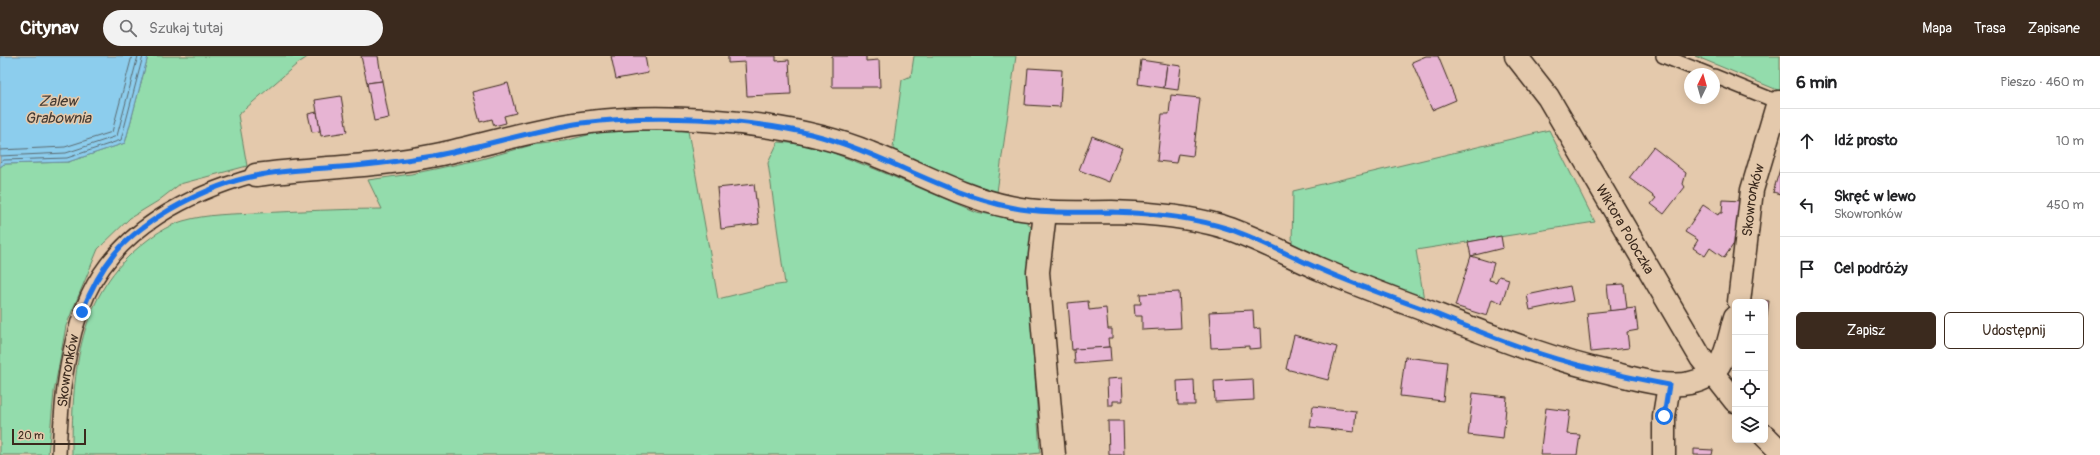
<!DOCTYPE html>
<html lang="pl">
<head>
<meta charset="utf-8">
<style>
  body { margin:0; font-family:Pangolin,sans-serif; background:#f2f2f2; color:#202124 }
  .controls { position:absolute; right:12px; bottom:12px; display:grid; overflow:hidden; border-radius:6px; box-shadow:0 2px 10px #0003 }
  .controls button { width:36px; height:36px; display:grid; place-items:center; padding:0; border:0; border-bottom:1px solid #e0e0e0; background:#fff; color:#202124; font:20px sans-serif }
  .compass { position:absolute; left:1684px; top:12px; width:36px; height:36px; border-radius:50%; background:#fff; box-shadow:0 2px 10px #0003; rotate:5deg }
  .scale { position:absolute; left:12px; bottom:10px; width:74px; box-sizing:border-box; padding-left:4px; border:2px solid #3b2a1e; border-top:0; font-size:11px; line-height:14px; white-space:nowrap; color:#3b2a1e; -webkit-text-stroke:3px #e4c9ac; paint-order:stroke }
  .stop { position:absolute; width:12px; height:12px; margin:-9px; border:3px solid #1a73e8; border-radius:50%; background:#fff }
  .stop.end { background:#1a73e8; border-color:#fff; box-shadow:0 1px 4px #0008 }
  .list { margin:0; padding:0; list-style:none }
  h2 { display:flex; justify-content:space-between; align-items:center; height:52px; margin:0; padding:0 16px; font-size:17px }
  h2 small { font-size:13px; font-weight:400; color:#757577 }
  .list li { display:grid; grid-template-columns:26px 1fr auto; gap:12px; align-items:center; box-sizing:border-box; height:64px; padding:0 16px; border-top:1px solid #e0e0e0 }
  .list b { display:block; font-size:15px; white-space:nowrap }
  .list p { margin:0; font-size:13px; white-space:nowrap; color:#757577 }
  .list em { font-size:13px; font-style:normal; color:#757577 }
  .actions { display:flex; gap:8px; padding:12px 16px }
  .actions a { flex:1; padding:9px 0; border:1px solid #3b2a1e; border-radius:6px; text-align:center; font-size:14px; color:#3b2a1e }
  .actions .main { background:#3b2a1e; color:#fff }
  .icon { flex:none; width:22px; height:22px; fill:none; stroke:currentColor; stroke-width:2; stroke-linecap:round; stroke-linejoin:round }
  .map { position:relative; flex:none; width:1780px; height:399px; overflow:hidden }
  header { display:flex; align-items:center; gap:24px; box-sizing:border-box; height:56px; padding:0 20px; background:#3b2a1e; color:#fff }
  header strong { font-size:19px }
  nav { display:flex; gap:22px; margin-inline-start:auto; font-size:14px }
  .search { width:280px; height:36px; background:#f2f2f2; display:flex; align-items:center; gap:10px; box-sizing:border-box; padding:0 14px; border-radius:22px; color:#757577; font-size:15px }
  main { display:flex }
  aside { flex:1; background:#fff }
  .map>svg:first-child { display:block }
  .green { fill:#93dcac; stroke:#678365 }
  .water { fill:#8ccded; stroke:#6c8c9a }
  .lines { fill:none; stroke-linecap:round; stroke-linejoin:round }
  .shore { stroke:#5b6b71; stroke-width:1 }
  .building { fill:#e7b4d3; stroke:#3b2a1e }
  .service-casing { stroke:#3b2a1e; stroke-width:16 }
  .minor-casing { stroke:#3b2a1e; stroke-width:25 }
  .service { stroke:#e4c9ac; stroke-width:13 }
  .minor { stroke:#e4c9ac; stroke-width:22 }
  .route { stroke:#1a73e8; stroke-width:5 }
  .labels { text-anchor:middle; stroke-width:3; stroke-linejoin:round; paint-order:stroke }
  .street-label { font-size:14px; fill:#3b2a1e; stroke:#e4c9ac }
  .water-label { font-size:15px; font-style:italic; fill:#433a33; stroke:#e4c9ac }
</style>
</head>
<body>
<header>
<strong>Citynav</strong>
<div class="search"><svg class="icon" aria-label="search" viewBox="0 0 24 24"><circle cx="10" cy="10" r="6"/><path d="M15 15l6 6"/></svg>Szukaj tutaj</div>
<nav><a>Mapa</a><a>Trasa</a><a>Zapisane</a></nav>
</header>
<main>
<div class="map">
<svg width="1780" height="399" viewBox="0 0 1780 399">
  <rect width="100%" height="100%" fill="#e4c9ac"/>
  <filter id="ink" filterUnits="userSpaceOnUse"><feTurbulence type="fractalNoise" baseFrequency=".025" numOctaves="2"/><feDisplacementMap in="SourceGraphic" scale="8" xChannelSelector="R" yChannelSelector="G"/><feConvolveMatrix kernelMatrix="1 2 1 2 8 2 1 2 1" color-interpolation-filters="sRGB"/></filter>
  <g filter="url(#ink)">
    <g class="green">
      <path d="M148,0H309L297,8L238,59L247,110L180,128L158,145L130,162L98,193L66,270L54,336L48,399H0V111L4,108L68,106L125,87Z"/>
      <path d="M914,0H1016L997,136L956,124L892,99L902,24L911,20Z"/>
      <path d="M1695,0H1780V35Z"/>
      <path d="M654,72L688,75L718,243L770,230L785,228L768,107L778,86L812,89L875,113L976,156L1026,165L1032,172L1028,212L1040,397L1023,399H72C72,323 76,243 139,191C152,180 166,170 183,165C207,158 233,158 258,157C300,155 341,153 382,153L368,124L411,118L478,104L532,89L564,85L612,73Z"/>
      <path d="M1549,74L1595,166L1416,194L1424,244L1292,190L1293,135Z"/>
    </g>
    <path class="water" d="M0,0H148L125,87L68,106L4,108L0,111Z"/>
    <g class="lines">
      <g class="shore">
        <path d="M0,94L65,91L112,76L132,0"/>
        <path d="M0,100L66,97L117,80L138,0"/>
        <path d="M0,106L4,104L67,102L121,84L143,0"/>
      </g>
    </g>
    <g class="building">
      <path d="M361,0H378L382,25L367,27Z"/>
      <path d="M611,0H645L648,17L616,23Z"/>
      <path d="M728,0H776V5L789,4L791,38L747,40L745,6L728,7Z"/>
      <path d="M832,0H866V5L879,4L880,31H832Z"/>
      <path d="M1426,0H1438L1456,44L1432,54L1412,6Z"/>
      <path d="M1141,4L1167,8L1164,32L1138,28Z"/>
      <path d="M1167,8L1181,10L1178,34L1164,32Z"/>
      <path d="M1028,12L1062,14L1060,51L1025,49Z"/>
      <path d="M382,25L389,62L374,65L367,27Z"/>
      <path d="M508,27L516,57L504,60L506,67L494,70L492,63L480,66L472,36Z"/>
      <path d="M1171,39L1200,42L1193,100L1178,98L1176,107L1157,105L1162,58H1169Z"/>
      <path d="M341,40L347,76L321,80L315,44Z"/>
      <path d="M317,56L320,75L312,76L308,58Z"/>
      <path d="M1092,80L1122,92L1109,126L1079,114Z"/>
      <path d="M1653,91L1686,117L1683,128L1685,131L1664,158L1651,148L1656,142L1629,122Z"/>
      <path d="M1780,113V138L1773,136Z"/>
      <path d="M754,128L759,168L721,173L717,132Z"/>
      <path d="M1723,144L1742,145V176L1724,202L1710,192L1705,200L1693,192L1698,184L1685,176L1703,149L1718,159L1719,157H1722Z"/>
      <path d="M1501,180L1503,192L1471,200L1468,186Z"/>
      <path d="M1471,200L1494,207L1489,224L1496,226L1499,220L1509,223L1502,247L1492,243L1487,260L1455,250Z"/>
      <path d="M1624,228L1627,253L1610,255L1607,229Z"/>
      <path d="M1570,230L1573,245L1530,254L1527,239Z"/>
      <path d="M1179,236L1181,272L1142,274V260H1135L1134,248H1141L1140,238Z"/>
      <path d="M1761,244L1769,245L1766,267L1765,246H1761Z"/>
      <path d="M1088,245L1089,254L1106,252L1108,273H1112V282H1108L1109,291L1072,294L1068,247Z"/>
      <path d="M1635,252L1638,274L1627,276L1629,292L1591,296L1587,257Z"/>
      <path d="M1253,254L1254,273L1260,272L1261,292L1249,293V290L1211,292L1209,256Z"/>
      <path d="M1294,279L1337,291L1328,324L1286,313Z"/>
      <path d="M1110,291L1111,305L1075,308L1074,293Z"/>
      <path d="M1405,301L1447,306L1443,345L1400,340Z"/>
      <path d="M1122,322L1123,345H1113V349H1108L1107,323Z"/>
      <path d="M1253,323L1254,344L1215,346L1214,325Z"/>
      <path d="M1194,324L1195,349H1178L1177,325Z"/>
      <path d="M1473,337L1507,341L1503,383L1468,379Z"/>
      <path d="M1313,350L1356,355L1354,376L1310,371Z"/>
      <path d="M1546,352L1570,355L1567,378L1580,379L1577,399H1540Z"/>
      <path d="M1108,365H1123L1124,399H1109Z"/>
      <path d="M1694,393L1713,394L1712,399H1694Z"/>
    </g>
    <g class="lines">
      <defs>
        <g id="service">
          <path d="M1663,0L1708,18"/>
          <path d="M1714,20L1778,46"/>
          <path id="s1" d="M59,399C61,346 66,288 88,239C118,173 190,137 256,119"/>
        </g>
        <g id="minor">
          <path id="s2" d="M1516,0L1548,41L1701,302L1735,345"/>
          <path d="M256,119C316,111 377,111 436,99C485,89 533,73 582,67C641,59 705,62 764,70C800,75 836,83 870,97C917,115 961,141 1010,151C1044,158 1078,156 1112,156C1148,157 1186,160 1221,170C1256,181 1289,200 1322,214C1361,231 1401,245 1440,260C1497,282 1553,304 1612,317C1637,323 1664,332 1690,327C1726,320 1726,291 1735,261"/>
          <path d="M1045,157L1038,216L1054,399"/>
          <path id="s3" d="M1739,246L1752,134L1778,46H1780"/>
          <path d="M1765,380L1780,395"/>
          <path d="M1664,399V360L1669,329"/>
        </g>
      </defs>
      <use href="#service" class="service-casing"/>
      <use href="#minor" class="minor-casing"/>
      <use href="#service" class="service"/>
      <use href="#minor" class="minor"/>
    </g>
  </g>
  <g class="lines" filter="url(#ink)">
    <path class="route" d="M82,256C90,235 101,214 115,197C146,161 209,129 255,120C294,112 334,113 374,108C393,106 413,103 433,100C483,91 532,74 582,67C650,58 745,62 811,78C880,95 941,137 1010,151C1044,158 1077,156 1112,156C1151,157 1192,161 1229,173C1262,184 1291,201 1322,214C1356,229 1391,241 1426,254C1460,268 1494,282 1529,294C1574,310 1622,320 1669,329L1664,360"/>
  </g>
  <g class="labels">
    <g class="street-label">
      <text dy="5" stroke="none"><textPath href="#s3" startOffset="103">Skowronków</textPath></text>
      <text dy="5" stroke="none"><textPath href="#s2" startOffset="205">Wiktora Poloczka</textPath></text>
      <text dy="5" stroke="none"><textPath href="#s1" startOffset="85">Skowronków</textPath></text>
    </g>
    <g class="water-label">
      <text x="58" y="50">Zalew<tspan x="58" dy="17">Grabownia</tspan></text>
    </g>
  </g>
</svg>
<div class="controls">
<button>+</button>
<button>−</button>
<button><svg class="icon" aria-label="locate" viewBox="0 0 24 24"><circle cx="12" cy="12" r="6"/><path d="M12 2v4M12 18v4M2 12h4M18 12h4"/></svg></button>
<button><svg class="icon" aria-label="layers" viewBox="0 0 24 24"><path d="M12 4l9 5-9 5-9-5zM3 14l9 5 9-5"/></svg></button>
</div>
<svg class="compass" viewBox="-18 -18 36 36"><path d="M0-13l5 13h-10z" fill="#e53935"/><path d="M0 13l5-13h-10z" fill="#757577"/></svg>
<div class="scale">20 m</div>
<div class="stop" style="left:1664px;top:360px"></div>
<div class="stop end" style="left:82px;top:256px"></div>
</div>
<aside>
<h2>6 min<small>Pieszo · 460 m</small></h2>
<ul class="list">
<li><svg class="icon" aria-label="ahead" viewBox="0 0 24 24"><path d="M12 20V5M6 11l6-6 6 6"/></svg><div><b>Idź prosto</b></div><em>10 m</em></li>
<li><svg class="icon" aria-label="left" viewBox="0 0 24 24"><path d="M17 20v-9H6M10 6l-5 5 5 5"/></svg><div><b>Skręć w lewo</b><p>Skowronków</p></div><em>450 m</em></li>
<li><svg class="icon" aria-label="arrive" viewBox="0 0 24 24"><path d="M6 21V4h12l-3 4 3 4H6"/></svg><div><b>Cel podróży</b></div></li>
</ul>
<div class="actions"><a class="main">Zapisz</a><a>Udostępnij</a></div>
</aside>
</main>
</body>
</html>
